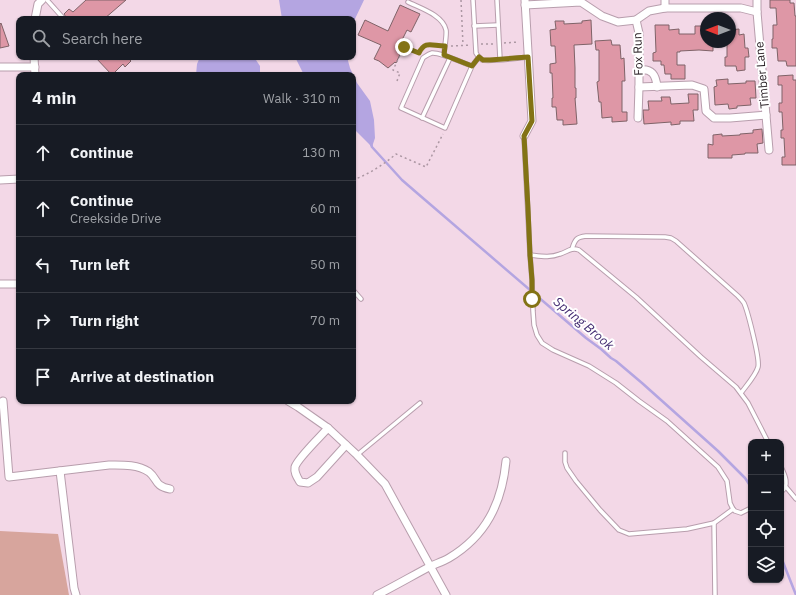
<!DOCTYPE html>
<html lang="en">
<head>
<meta charset="utf-8">
<style>
  body { margin:0; font-family:"IBM Plex Sans",sans-serif; background:#242831; color:#f1f3f6 }
  .controls { position:absolute; right:12px; bottom:12px; display:grid; overflow:hidden; border-radius:8px; box-shadow:0 1px 3px #0004 }
  .controls button { width:36px; height:36px; display:grid; place-items:center; padding:0; border:0; border-bottom:1px solid #363941; background:#171b24; color:#f1f3f6; font:20px sans-serif }
  .compass { position:absolute; left:700px; top:12px; width:36px; height:36px; border-radius:50%; background:#171b24; box-shadow:0 1px 3px #0004; rotate:270deg }
  .stop { position:absolute; width:12px; height:12px; margin:-9px; border:3px solid #837315; border-radius:50%; background:#fff }
  .stop.end { background:#837315; border-color:#fff; box-shadow:0 1px 4px #0008 }
  .list { margin:0; padding:0; list-style:none }
  h2 { display:flex; justify-content:space-between; align-items:center; height:52px; margin:0; padding:0 16px; font-size:17px }
  h2 small { font-size:13px; font-weight:400; color:#9ea1a6 }
  .list li { display:grid; grid-template-columns:26px 1fr auto; gap:12px; align-items:center; box-sizing:border-box; height:56px; padding:0 16px; border-top:1px solid #363941 }
  .list b { display:block; font-size:15px; white-space:nowrap }
  .list p { margin:0; font-size:13px; white-space:nowrap; color:#9ea1a6 }
  .list em { font-size:13px; font-style:normal; color:#9ea1a6 }
  .icon { flex:none; width:22px; height:22px; fill:none; stroke:currentColor; stroke-width:2; stroke-linecap:round; stroke-linejoin:round }
  .map { position:relative; flex:none; width:796px; height:595px; overflow:hidden }
  .search { position:absolute; background:#171b24; box-shadow:0 1px 3px #0004; left:16px; top:16px; width:340px; height:44px; display:flex; align-items:center; gap:10px; box-sizing:border-box; padding:0 14px; border-radius:8px; color:#9ea1a6; font-size:15px }
  .panel { position:absolute; background:#171b24; box-shadow:0 1px 3px #0004; left:16px; top:72px; width:340px; height:332px; border-radius:8px }
  .map>svg:first-child { display:block }
  .green { fill:#d7a59d }
  .water { fill:#b4a5e1 }
  .lines { fill:none; stroke-linecap:round; stroke-linejoin:round }
  .stream { stroke:#b4a5e1; stroke-width:2.5 }
  .building { fill:#de97a6; stroke:#7f6368 }
  .lane-casing { stroke:#b89ead; stroke-width:5.5 }
  .street-casing { stroke:#b89ead; stroke-width:9 }
  .path { stroke:#ac97a3; stroke-width:1.5; stroke-dasharray:2 3; stroke-linecap:butt }
  .lane { stroke:#fff; stroke-width:3.5 }
  .street { stroke:#fff; stroke-width:7 }
  .route { stroke:#837315; stroke-width:5 }
  .labels { text-anchor:middle; stroke-width:4; stroke-linejoin:round; paint-order:stroke }
  .street-label { font-size:12px; fill:#251c21; stroke:#fff }
  .water-label { font-size:13px; font-style:italic; fill:#432b71; stroke:#fff }
</style>
</head>
<body>
<div class="map">
<svg width="796" height="595" viewBox="0 0 796 595">
  <rect width="100%" height="100%" fill="#f3d8e7"/>
  <path class="green" d="M0,531L58,534L69,595H0Z"/>
  <g class="water">
    <path d="M279,0H364L353,23V19H282Z"/>
    <path d="M200,57H254L260,66V75H196L197,64Z"/>
    <path d="M295,57H347L350,68L357,83L370,101L374,120L375,138L372,147L353,128V75H304Z"/>
  </g>
  <g class="lines">
    <g class="stream">
      <path d="M371,144L372,147L402,180L417,193L586,338L601,349L611,358L616,361L642,383L718,451L745,478L751,487"/>
      <path d="M781,557L796,595"/>
    </g>
  </g>
  <g class="building">
    <path d="M86,0H126L104,19H67L64,14L69,9L73,12Z"/>
    <path d="M770,0H790V3H794L795,16H796V66H787L786,61H778L777,48H772V39H773V25H777L776,8H770Z"/>
    <path d="M400,5L420,14L411,32L407,30L399,46L403,48L396,63L395,62L388,68L379,61L374,59L381,45L358,35L365,20L388,31Z"/>
    <path d="M591,20L592,44L574,45L575,68V88H576V98H575L577,124L563,125V120H557L556,107H552V98H553L552,73H550V64L556,63L555,46H551L550,30L556,29L555,21H564V24L582,23V21Z"/>
    <path d="M1,23L9,46L0,48V24Z"/>
    <path d="M655,25H669V30L679,29V34H695V26H704V32H706V42H713V51L699,50L680,51V52H677V65H685V79H671V74H665L664,65H661V61H653V53L656,52Z"/>
    <path d="M739,29V35L744,34L745,48H748L749,57H745V70L737,71L736,66H725V57H727V44L730,43V30Z"/>
    <path d="M611,40L612,45H620L621,59L624,58L625,81H622V112H627V121L612,122V117L602,118L601,102H599L597,82L599,81V50H596L595,41Z"/>
    <path d="M95,57H131L129,59L131,61L125,67L123,64L112,75Z"/>
    <path d="M793,75V80H796V165H782V157H785L784,138H781V130H783L782,112H779V103H782V85H778V76Z"/>
    <path d="M728,79V84L746,83V81H755L756,98H750L751,105L737,106V108L729,109L728,104L715,105L714,87L717,86L716,80Z"/>
    <path d="M688,94H698V110H693L694,121H680V124L671,125V122L644,124L643,110H649L648,101H662L661,97H670L671,104L689,103Z"/>
    <path d="M762,129L763,143L757,144L758,153H745V154L732,155V158H708V144L713,145V135L722,134V136L740,135V134L753,133V130Z"/>
  </g>
  <g class="lines">
    <defs>
      <g id="lane">
        <path d="M47,0L64,19"/>
        <path d="M473,0L476,53C477,55 479,58 482,60C488,62 520,58 528,57"/>
        <path d="M497,0L500,59"/>
        <path d="M408,2C420,8 443,15 446,30C447,35 444,50 444,55"/>
        <path d="M474,26L498,25"/>
        <path d="M472,66C463,63 440,52 432,53C428,54 426,56 423,58L401,108L445,128L472,66L479,57"/>
        <path d="M422,118L450,58"/>
        <path d="M524,136L530,255L532,280L533,311L534,325L537,335L542,343L553,350L589,366L616,383L639,401L667,421L718,467L727,481L730,503L733,509L735,511L741,513L751,508"/>
        <path d="M572,249C575,239 577,237 586,236L665,237L671,238L676,241L738,296C740,298 742,300 744,303C748,312 760,359 758,367C756,375 746,386 741,393"/>
        <path d="M530,255C540,256 550,258 560,254C567,252 571,247 579,250L636,297L701,357L736,387L748,403L768,442"/>
        <path d="M353,290L361,299"/>
        <path d="M565,453V462L567,468L576,481L600,510L619,530L629,534L687,529L714,523L733,509"/>
        <path d="M357,455L420,403"/>
        <path d="M781,467C785,475 790,486 781,492"/>
        <path d="M786,487L796,499"/>
        <path d="M714,523L715,595"/>
      </g>
      <g id="street">
        <path d="M665,0V8"/>
        <path d="M757,0V12L769,150"/>
        <path d="M525,5L581,2L602,16L618,22L636,20L649,11L665,8H741L757,12"/>
        <path d="M35,19L38,4L42,0"/>
        <path d="M636,20L639,33V87L638,118"/>
        <path d="M34,57L35,75"/>
        <path d="M0,67H35"/>
        <path d="M639,70C652,68 656,75 657,87"/>
        <path d="M639,87L692,85L704,89L706,111L714,118H730L766,115"/>
        <path d="M524,136L532,121L525,0"/>
        <path d="M0,180L19,179"/>
        <path d="M0,284H19"/>
        <path d="M3,401L9,477L109,465C121,465 137,464 149,472C158,479 154,486 170,489"/>
        <path d="M288,401L298,407L328,428L357,455L385,484L446,595"/>
        <path d="M328,428C321,436 297,459 295,467C294,473 297,477 300,482L308,483L317,477L346,445"/>
        <path d="M60,471L74,588L76,595"/>
        <path d="M377,595C395,586 412,576 429,567C435,564 442,562 449,558C486,536 502,503 506,461"/>
      </g>
    </defs>
    <use href="#lane" class="lane-casing"/>
    <use href="#street" class="street-casing"/>
    <g class="path">
      <path d="M461,0L463,45"/>
      <path d="M504,43L519,42"/>
      <path d="M400,44L419,53L422,48L427,44L439,46"/>
      <path d="M481,44H493"/>
      <path d="M451,46L471,45"/>
      <path d="M397,81L400,73L393,70L404,47"/>
      <path d="M353,180C369,174 383,165 396,154L426,167L443,134"/>
    </g>
    <use href="#lane" class="lane"/>
    <use href="#street" class="street"/>
  </g>
  <g class="lines">
    <path class="route" d="M404,47L419,53C425,40 432,46 445,46L444,55L472,66L479,57L483,60H490L528,57L532,121L524,136L528,209L530,255L532,280V299"/>
  </g>
  <g class="labels">
    <g class="street-label">
      <text transform="translate(638 54) rotate(-92)" y="4">Fox Run</text>
      <text transform="translate(762 75) rotate(-95)" y="4">Timber Lane</text>
    </g>
    <g class="water-label">
      <text transform="translate(584 323) rotate(40)" y="5">Spring Brook</text>
    </g>
  </g>
</svg>
<div class="controls">
<button>+</button>
<button>−</button>
<button><svg class="icon" aria-label="locate" viewBox="0 0 24 24"><circle cx="12" cy="12" r="6"/><path d="M12 2v4M12 18v4M2 12h4M18 12h4"/></svg></button>
<button><svg class="icon" aria-label="layers" viewBox="0 0 24 24"><path d="M12 4l9 5-9 5-9-5zM3 14l9 5 9-5"/></svg></button>
</div>
<svg class="compass" viewBox="-18 -18 36 36"><path d="M0-13l5 13h-10z" fill="#e53935"/><path d="M0 13l5-13h-10z" fill="#9ea1a6"/></svg>
<div class="stop" style="left:532px;top:299px"></div>
<div class="stop end" style="left:404px;top:47px"></div>
<div class="search"><svg class="icon" aria-label="search" viewBox="0 0 24 24"><circle cx="10" cy="10" r="6"/><path d="M15 15l6 6"/></svg>Search here</div>
<section class="panel">
<h2>4 min<small>Walk · 310 m</small></h2>
<ul class="list">
<li><svg class="icon" aria-label="ahead" viewBox="0 0 24 24"><path d="M12 20V5M6 11l6-6 6 6"/></svg><div><b>Continue</b></div><em>130 m</em></li>
<li><svg class="icon" aria-label="ahead" viewBox="0 0 24 24"><path d="M12 20V5M6 11l6-6 6 6"/></svg><div><b>Continue</b><p>Creekside Drive</p></div><em>60 m</em></li>
<li><svg class="icon" aria-label="left" viewBox="0 0 24 24"><path d="M17 20v-9H6M10 6l-5 5 5 5"/></svg><div><b>Turn left</b></div><em>50 m</em></li>
<li><svg class="icon" aria-label="right" viewBox="0 0 24 24"><path d="M7 20v-9h11M14 6l5 5-5 5"/></svg><div><b>Turn right</b></div><em>70 m</em></li>
<li><svg class="icon" aria-label="arrive" viewBox="0 0 24 24"><path d="M6 21V4h12l-3 4 3 4H6"/></svg><div><b>Arrive at destination</b></div></li>
</ul>
</section>
</div>
</body>
</html>
